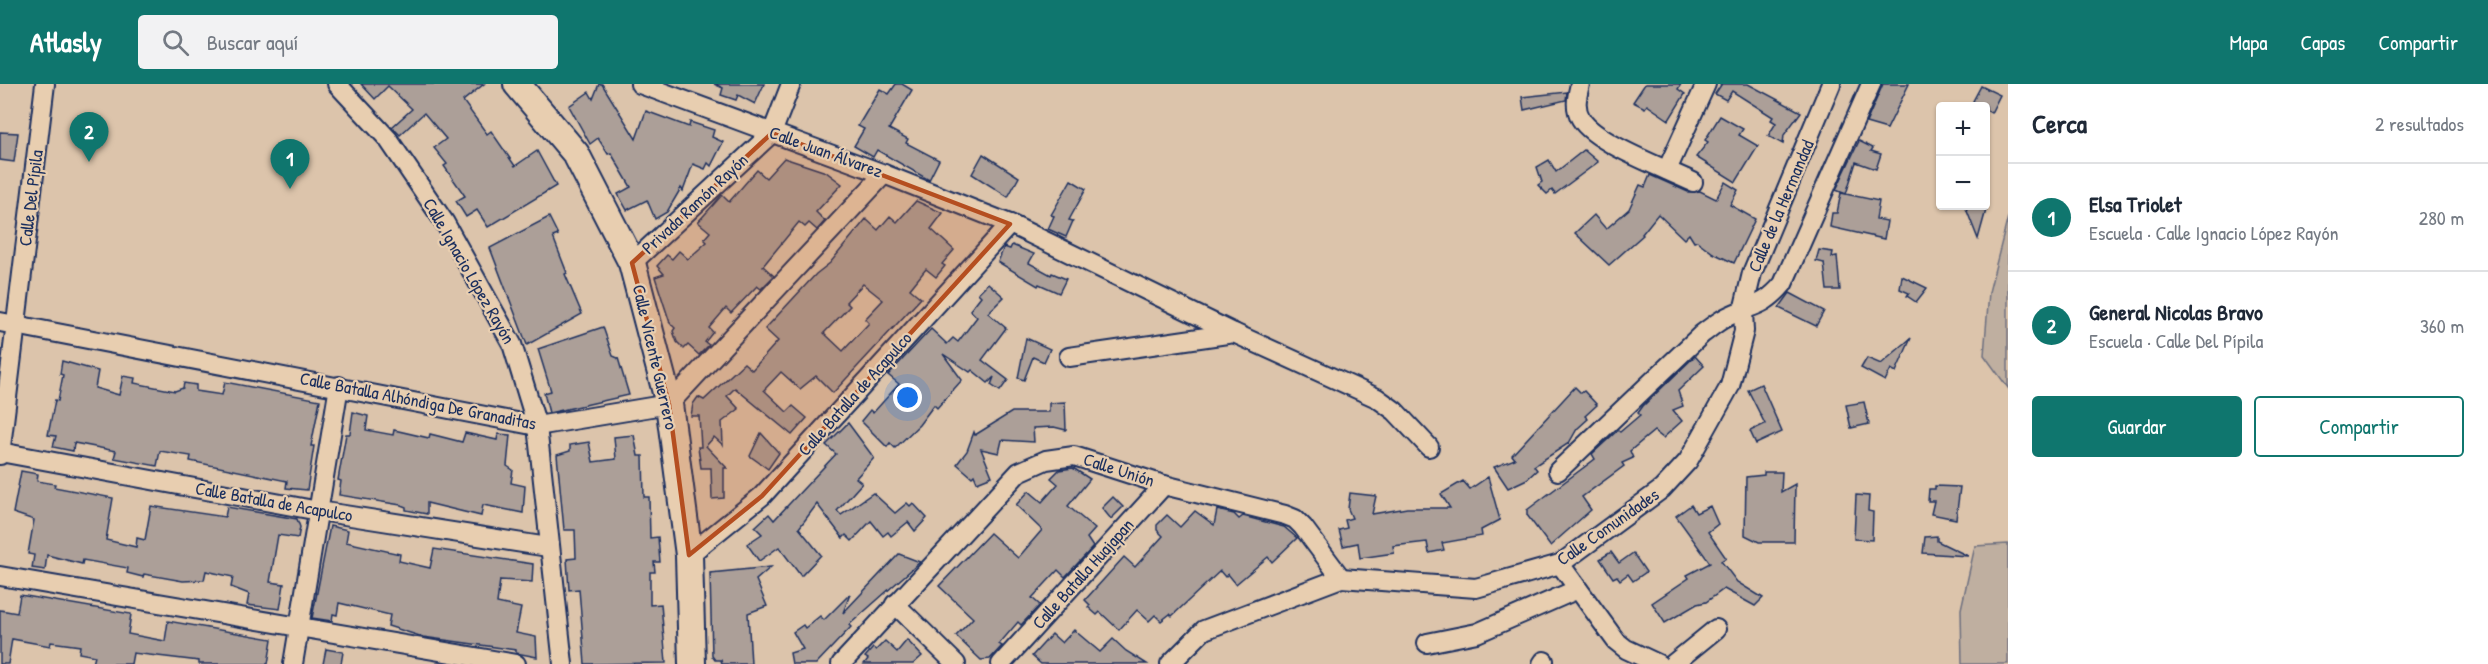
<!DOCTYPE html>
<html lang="es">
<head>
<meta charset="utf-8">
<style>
  body { margin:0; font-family:"Patrick Hand",sans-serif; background:#f2f2f3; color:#1f2937 }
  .controls { position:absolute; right:18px; top:18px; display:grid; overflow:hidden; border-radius:6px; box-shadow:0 2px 4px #0004 }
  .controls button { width:54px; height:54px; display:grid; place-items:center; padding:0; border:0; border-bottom:2px solid #e0e1e3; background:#fff; color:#1f2937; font:30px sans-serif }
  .you { position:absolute; left:908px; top:314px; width:21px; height:21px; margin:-15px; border:4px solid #fff; border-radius:50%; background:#1a73e8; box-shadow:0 0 0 9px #1a73e833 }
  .badge { display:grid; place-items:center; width:39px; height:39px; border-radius:50%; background:#0f766e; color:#fff; font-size:20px; font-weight:700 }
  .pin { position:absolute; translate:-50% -50px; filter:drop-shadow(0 2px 3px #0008) }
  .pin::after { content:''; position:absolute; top:32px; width:21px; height:18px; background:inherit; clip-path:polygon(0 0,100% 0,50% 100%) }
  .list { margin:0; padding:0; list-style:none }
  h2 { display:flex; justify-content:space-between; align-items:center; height:78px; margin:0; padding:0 24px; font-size:26px }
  h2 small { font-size:20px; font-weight:400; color:#747a83 }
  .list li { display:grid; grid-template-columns:39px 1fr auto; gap:18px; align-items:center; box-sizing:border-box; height:108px; padding:0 24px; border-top:2px solid #e0e1e3 }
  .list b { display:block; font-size:22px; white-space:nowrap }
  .list p { margin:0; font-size:20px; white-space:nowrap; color:#747a83 }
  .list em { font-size:20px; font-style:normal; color:#747a83 }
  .actions { display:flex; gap:12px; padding:18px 24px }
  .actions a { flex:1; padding:14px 0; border:2px solid #0f766e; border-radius:6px; text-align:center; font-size:21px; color:#0f766e }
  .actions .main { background:#0f766e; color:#fff }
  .icon { flex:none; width:33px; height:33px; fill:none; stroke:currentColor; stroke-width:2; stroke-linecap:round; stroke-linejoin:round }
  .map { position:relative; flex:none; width:2008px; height:580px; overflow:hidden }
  header { display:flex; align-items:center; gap:36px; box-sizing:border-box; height:84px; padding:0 30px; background:#0f766e; color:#fff }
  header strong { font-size:28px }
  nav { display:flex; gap:33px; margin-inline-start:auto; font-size:21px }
  .search { width:420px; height:54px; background:#f2f2f3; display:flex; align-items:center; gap:15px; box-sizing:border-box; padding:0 21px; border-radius:6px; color:#747a83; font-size:22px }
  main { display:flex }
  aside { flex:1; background:#fff }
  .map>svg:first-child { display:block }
  .green { fill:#bfafa0; stroke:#6d6f7f; stroke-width:1.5 }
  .building { fill:#ac9f98; stroke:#1b2f5e; stroke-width:1.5; fill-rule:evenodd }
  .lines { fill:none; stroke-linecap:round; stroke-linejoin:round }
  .street-casing { stroke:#1b2f5e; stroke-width:22 }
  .secondary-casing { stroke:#1b2f5e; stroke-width:30 }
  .street { stroke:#e8ceb0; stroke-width:18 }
  .secondary { stroke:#e8ceb0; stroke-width:26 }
  .marked { fill:#b54e20; fill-opacity:0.2; stroke:#b54e20; stroke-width:4.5; stroke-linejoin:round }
  .labels { text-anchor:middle; stroke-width:4.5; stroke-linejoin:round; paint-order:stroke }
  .street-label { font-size:18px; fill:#1b2f5e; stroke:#e8ceb0 }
</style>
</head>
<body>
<header>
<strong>Atlasly</strong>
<div class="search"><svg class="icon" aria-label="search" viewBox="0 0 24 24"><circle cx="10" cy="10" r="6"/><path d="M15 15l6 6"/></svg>Buscar aquí</div>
<nav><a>Mapa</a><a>Capas</a><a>Compartir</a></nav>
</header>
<main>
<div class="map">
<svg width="2008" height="580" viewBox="0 0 2008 580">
  <rect width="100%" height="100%" fill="#dcc4ab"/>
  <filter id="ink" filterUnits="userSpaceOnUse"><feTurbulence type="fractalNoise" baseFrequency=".0167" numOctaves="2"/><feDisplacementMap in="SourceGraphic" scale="12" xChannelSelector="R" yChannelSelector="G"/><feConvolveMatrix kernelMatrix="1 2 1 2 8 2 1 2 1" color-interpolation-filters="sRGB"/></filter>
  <g filter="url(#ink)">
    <g class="green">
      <path d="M2008,133V304L1984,271L1989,208Z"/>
      <path d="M2008,460V580H1962L1961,525L1975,462Z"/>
    </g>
    <g class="building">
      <path d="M361,0H484L463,17L487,50L491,47L515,82L537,67L556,102L488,143L477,126L466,133L456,117L465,112L444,82L447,80L434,64L446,55L424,29L400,51L392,43L412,25L388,2L375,15Z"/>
      <path d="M599,0H602L636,55L646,27L689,43L690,38L714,46L712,53L723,58L711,82L708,79L705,85L693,80L683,107L681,104L667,128L655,135L647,116L627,126L618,110L631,103L611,69L608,70L598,54L590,60L569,22L589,8L593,15Z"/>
      <path d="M714,0H764L755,20L738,11L736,16L721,11L723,4Z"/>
      <path d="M896,0H902L912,6L889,45L908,55L906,59L939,76L929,96L877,66L873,73L854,62L864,45L858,42L880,5L889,10Z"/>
      <path d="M1645,0H1681L1678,5L1685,10L1669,36L1647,21L1645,24L1633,18Z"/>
      <path d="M1719,0H1748L1801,28L1784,51L1783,60L1768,52L1776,39L1771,36L1773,33L1732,7L1726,16L1715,10L1721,1Z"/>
      <path d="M1883,0H1909L1887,45L1866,39Z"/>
      <path d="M1981,2L2000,11L1991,29L1986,26V22H1980L1973,17Z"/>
      <path d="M1567,8L1566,16L1524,26L1522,13Z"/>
      <path d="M1720,32L1743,45L1739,51L1758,62L1736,98L1696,73L1708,58L1705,56Z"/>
      <path d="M0,48L18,49L14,78L0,76Z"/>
      <path d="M1859,57L1873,64L1871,67L1881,70L1876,85L1856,78L1846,110L1836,106Z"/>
      <path d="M1584,66L1598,78L1555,110L1552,106L1547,110L1538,101L1542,98L1537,83L1549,76L1556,88Z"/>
      <path d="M983,70L1019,93L1008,113L972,90Z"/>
      <path d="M784,74L826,88L842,100L816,128L825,137L817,146L809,139L805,143L799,138L763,182L774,192L761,205L757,202L731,229L726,224L709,244L713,248L705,258L709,261L699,271L688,261L684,265L677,258L673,247L675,244L670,239L655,193L664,190L657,182L667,171L672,175L679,167L688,175L707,158L704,155L710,148L698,138L722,111L729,118L757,86L766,94Z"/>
      <path d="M1650,91L1688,108L1700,107L1716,115L1725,98L1738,106L1730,121L1755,135L1734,179L1713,169L1697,157L1694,158L1689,150L1684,155L1658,130L1642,150L1643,151L1609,181L1575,149L1594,131L1606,145L1629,125L1640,101L1645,103Z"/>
      <path d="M1071,96L1086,105L1069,136L1073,137L1066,153L1048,145L1054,132L1051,131Z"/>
      <path d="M1841,109L1879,117L1876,135L1887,137L1884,155L1830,143L1832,129H1837Z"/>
      <path d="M916,117L943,129L931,145L954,166L942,180L945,182L936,193L926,185L910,205L921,214L833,309L816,292L800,305L781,288L764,306L787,328L793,322L807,334L792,351L735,304L727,312L739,325L722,338L723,361L714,353L706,362L727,384H724V414L712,415L711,384H701L698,363H701L699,332H691L693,320L698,313L704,316L744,279L752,286L778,257L765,245L816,190L830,179L866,135L878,146L890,132L897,138ZM863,200L883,216L865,235L869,239L843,267L824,249L850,222L846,218Z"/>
      <path d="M1965,122L1986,126L1978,155Z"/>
      <path d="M549,133L558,151L553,153L567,189L565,190L582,230L527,261L490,164Z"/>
      <path d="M1012,161L1034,170L1029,179L1051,191L1052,189L1066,195L1059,209L1039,200L1038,202L998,178L1004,163L1010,165Z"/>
      <path d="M1819,166L1833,168L1832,173L1837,172L1840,206H1827L1824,179L1816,177Z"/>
      <path d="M1902,192L1927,204L1916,218L1907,212L1909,209L1900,205Z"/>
      <path d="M988,199L1004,213L988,229L1006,244L982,276L1008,296L1000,307L991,301L994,293L988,299L972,286L970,288L943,270L962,296L937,324L934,321L919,341L895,364L890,359L887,363L861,337L870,326L873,329L899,300L888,291L931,245L947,260L953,254L958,258L977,233L970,226L981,212L978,209Z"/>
      <path d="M1790,209L1824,227L1816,242L1779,224Z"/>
      <path d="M603,243L613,272L618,274L629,311L549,329L544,309L551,307L538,265Z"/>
      <path d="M1026,254L1050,265L1044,278L1033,273L1024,296L1018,294Z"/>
      <path d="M1911,254L1896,288L1891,285L1885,297L1861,284L1867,274L1881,280Z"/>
      <path d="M1695,272L1704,282L1678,307L1683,322L1673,326L1682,337L1663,354L1654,347L1630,367L1633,374L1622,379L1624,382L1582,413L1591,426L1550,462L1527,431V426L1595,375L1592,370L1618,346L1620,348L1640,331L1638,329L1643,322Z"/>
      <path d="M62,277L98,287L95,304L119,311L123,292L135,294L134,299L175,307L183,304L184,299L196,301V307L222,311L225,298L320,316L311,362H314L307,406L286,404L287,397L190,377L191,372L160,367L157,382L114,374L116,367L74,359L73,367L53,363L56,352L48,351L55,316L58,317L63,291L60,290Z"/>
      <path d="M1761,300L1782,348L1756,360L1750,347L1765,340L1748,306Z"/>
      <path d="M1575,303L1581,309L1584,307L1597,321L1585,332L1588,335L1577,345L1569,359L1534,382L1537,386L1527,395L1508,404L1494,383L1515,375L1512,371Z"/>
      <path d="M1065,318L1066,346L1054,343L1033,344L1034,358L1002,356L999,369L981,365L992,392L977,398L974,391L972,393L957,380L967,367L974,348L975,351L1012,328H1049V319Z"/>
      <path d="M1864,318L1869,340L1851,344L1846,321Z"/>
      <path d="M353,328L368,332L366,346L393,351L394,346L429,354L430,350L462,358L465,349L497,356L498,350L510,351L507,382L513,386L511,399L525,402L523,429L483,421L481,432L427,419V430L406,426V423L401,421L339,411L341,397L338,396L346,350H350Z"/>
      <path d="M848,339L874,374L856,394L862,399L837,427L841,431L873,409L895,429L907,419L910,422L913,419L927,434L915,447L908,438L891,452L888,448L883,452L871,437L852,457L846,451L843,454L817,420L799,444L821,471L801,492L779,463L759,477L747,460L762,450L755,443L769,430L774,436L836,370L826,361Z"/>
      <path d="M761,349L779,369L768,385L750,372Z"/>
      <path d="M634,351L638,372H643L644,413H649L650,454L658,453L660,478H654L655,488H650V521L661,520L666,579L585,580L579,505L569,506L567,475L576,474L575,446H564L557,371L570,367V361L589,358L593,378L616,375L614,353Z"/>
      <path d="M1073,384L1090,395L1068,422L1095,445L1087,454L1093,463L1065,493L1058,486L1032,514L1040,521L1021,541L1018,538L999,560L1002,562L990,575L981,576L956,552L973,534L939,502L990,449L1018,474L1042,446L1016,421L1029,407L1042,418L1058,400L1051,394L1059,386Z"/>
      <path d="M21,387L38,390L37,397L55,400L54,403L113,414L106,456L136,463L137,454L145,456L151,422L225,433L227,423L297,435L300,443L298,454L278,451L270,498L284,500L280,525L247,521L249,510L231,503L233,493L206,487L204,496L183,497L144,490L143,493L127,489L128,484L83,476L82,480L47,471L45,486L32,484L34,471L28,470L34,436L13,429Z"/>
      <path d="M1764,388H1782L1781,408L1795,400L1794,458H1759L1745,451L1746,393L1764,391Z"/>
      <path d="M1488,393L1500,436L1481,446L1482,452L1442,459L1444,466L1429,469L1427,458L1393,462L1394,469L1360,474L1358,459L1343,462L1339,446L1347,444L1345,436L1352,434L1348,425L1350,409L1376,412L1372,430L1407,424H1450L1441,410L1463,397L1470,405Z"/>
      <path d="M1935,402L1960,403L1956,435L1931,430L1934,417H1928L1929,405H1935Z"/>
      <path d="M1856,411L1869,412L1868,427L1873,428L1872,456L1854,455Z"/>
      <path d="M1113,413L1123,423L1111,435L1102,424Z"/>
      <path d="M1691,421L1696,429L1710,422L1718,440L1708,448L1726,474L1721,477L1737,498L1763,514L1755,522L1724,505L1706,518L1697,520L1665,539L1652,519L1689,494L1687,491L1710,479L1676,432Z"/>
      <path d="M1217,426L1234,430L1239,435L1243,432L1284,443L1297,454L1272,478L1268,473L1236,500L1228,490L1225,493L1220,487L1172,532L1170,530L1161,537L1155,531L1149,537L1137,526L1119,546L1100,528L1097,531L1088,523L1090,521L1085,516L1124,473L1135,483L1163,452L1157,446V441L1167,431L1180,443L1195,427L1214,441Z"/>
      <path d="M330,442L348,446L346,458L400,470L399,477L430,484L434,465L533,480L532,498L500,496L497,519L521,524L516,549L536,553L537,573L516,569V566L423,553L388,542L390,531L339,519L337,531L333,530L332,537L312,534Z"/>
      <path d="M1937,452V457L1968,472L1923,469L1925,453Z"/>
      <path d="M1611,468L1619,479L1633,469L1646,488L1633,497L1628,490L1620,496L1617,492L1613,494L1600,475Z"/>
      <path d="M899,470L920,478L849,541L851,543L816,580H792L790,569L803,565L793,548L803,541L805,544L820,532L824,536L850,510L843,529Z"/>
      <path d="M771,483L756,496L767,522L748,529L751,580H722L721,576H715L712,572L710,489Z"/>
      <path d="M20,511L131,530L128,550L165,557L168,537L272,555L268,580H199V577L133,569L131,580H93L95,572L79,569L80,562L51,558L50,562L12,555L8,580H0V526L17,529Z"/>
      <path d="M1074,546L1100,568L1113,555L1126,567L1147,580H1041L1032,572L1052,550L1062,559Z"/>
      <path d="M907,556L922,572L913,580H864L868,575L865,573L873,564L876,566L885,557L897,568Z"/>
      <path d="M326,565L343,568L341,580H323Z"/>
    </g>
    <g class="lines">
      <defs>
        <g id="street">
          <path d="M337,0L388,55L445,139L512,260L537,342L563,580"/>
          <path d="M640,0L884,90L1010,140L1234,249L1377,314L1395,327L1429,363"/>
          <path d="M1580,0C1577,13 1574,23 1581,35C1595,59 1666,85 1693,98"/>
          <path d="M1667,86L1706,0"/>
          <path d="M632,179L772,49L791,0"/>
          <path d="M0,238L537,342L669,320L884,90"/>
          <path d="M1069,273L1234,249"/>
          <path d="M0,368L319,427L548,463"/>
          <path d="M0,371L45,0"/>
          <path d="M1558,387L1702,250C1709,245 1717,238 1725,234C1751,220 1762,225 1783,200L1871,0"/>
          <path d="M689,471L762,412L1010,140"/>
          <path d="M1560,480L1616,557L1626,565L1658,580"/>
          <path d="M0,492L516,580"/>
          <path d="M895,520L956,580"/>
          <path d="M1427,559L1477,549L1578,505"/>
          <path d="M293,580L339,302"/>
          <path d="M841,580L1019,388L1046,376L1074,372L1164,401L1285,431L1295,435L1303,443L1341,494"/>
          <path d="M1001,580L1164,401"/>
          <path d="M1170,580L1204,546L1341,494L1476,504L1560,480L1662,405L1688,377L1730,302L1744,247L1743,227L1752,189L1831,0"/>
          <path d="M1542,580L1544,577"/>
          <path d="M1673,580L1716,545"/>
        </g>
        <path id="secondary" d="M517,0L576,70L632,179L669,320L689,471L692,580"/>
      </defs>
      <use href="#street" class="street-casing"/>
      <use href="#secondary" class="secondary-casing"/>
      <use href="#street" class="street"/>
      <use href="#secondary" class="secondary"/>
    </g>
  </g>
  <path class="marked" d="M772,49L1010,140L762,412L689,471L669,320L632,179Z"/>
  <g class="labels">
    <g class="street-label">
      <text transform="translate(826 68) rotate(20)" y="6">Calle Juan Álvarez</text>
      <text transform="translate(31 114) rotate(-83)" y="6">Calle Del Pípila</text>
      <text transform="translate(695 120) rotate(-43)" y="6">Privada Ramón Rayón</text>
      <text transform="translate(1781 122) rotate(-67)" y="6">Calle de la Hermandad</text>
      <text transform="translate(469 187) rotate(60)" y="6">Calle Ignacio López Rayón</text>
      <text transform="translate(655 273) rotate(77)" y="6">Calle Vicente Guerrero</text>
      <text transform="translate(855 310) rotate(-48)" y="6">Calle Batalla de Acapulco</text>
      <text transform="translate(418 317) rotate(11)" y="6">Calle Batalla Alhóndiga De Granaditas</text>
      <text transform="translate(1119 386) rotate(18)" y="6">Calle Unión</text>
      <text transform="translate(274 418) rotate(10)" y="6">Calle Batalla de Acapulco</text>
      <text transform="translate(1608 443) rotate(-35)" y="6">Calle Comunidades</text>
      <text transform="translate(1083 490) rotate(-48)" y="6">Calle Batalla Huajapan</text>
    </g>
  </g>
</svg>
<div class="controls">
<button>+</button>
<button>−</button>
</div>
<div class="you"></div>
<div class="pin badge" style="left:290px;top:105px">1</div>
<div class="pin badge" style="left:89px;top:78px">2</div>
</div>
<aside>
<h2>Cerca<small>2 resultados</small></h2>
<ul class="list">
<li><span class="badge">1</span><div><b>Elsa Triolet</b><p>Escuela · Calle Ignacio López Rayón</p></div><em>280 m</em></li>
<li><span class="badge">2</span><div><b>General Nicolas Bravo</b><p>Escuela · Calle Del Pípila</p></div><em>360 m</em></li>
</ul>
<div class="actions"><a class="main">Guardar</a><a>Compartir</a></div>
</aside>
</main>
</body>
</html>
